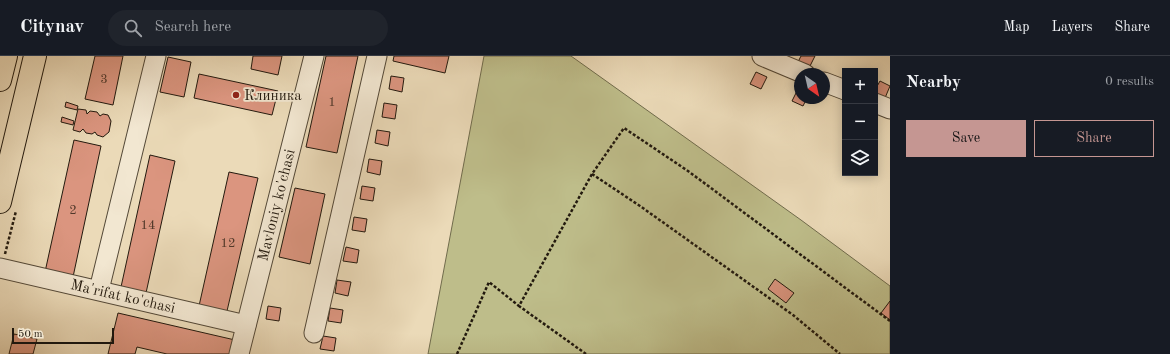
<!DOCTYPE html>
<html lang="en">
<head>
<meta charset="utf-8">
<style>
  body { margin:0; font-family:"Old Standard TT",serif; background:#20242c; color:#f1f3f6 }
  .controls { position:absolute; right:12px; top:12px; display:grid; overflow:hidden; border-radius:0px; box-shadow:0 2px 10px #0003 }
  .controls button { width:36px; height:36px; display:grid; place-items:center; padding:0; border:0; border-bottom:1px solid #363941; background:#171b24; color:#f1f3f6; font:20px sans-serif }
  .compass { position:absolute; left:794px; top:12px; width:36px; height:36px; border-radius:50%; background:#171b24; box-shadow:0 2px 10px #0003; rotate:146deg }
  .scale { position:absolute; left:12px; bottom:10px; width:102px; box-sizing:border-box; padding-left:4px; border:2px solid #22190e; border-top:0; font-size:11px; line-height:14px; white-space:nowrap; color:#22190e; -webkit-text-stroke:3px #f2e7d1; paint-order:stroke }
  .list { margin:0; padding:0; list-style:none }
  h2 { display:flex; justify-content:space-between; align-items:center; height:52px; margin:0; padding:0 16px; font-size:17px }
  h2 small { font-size:13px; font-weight:400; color:#9ea1a6 }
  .actions { display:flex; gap:8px; padding:12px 16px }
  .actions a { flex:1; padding:9px 0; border:1px solid #c59692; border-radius:0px; text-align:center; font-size:14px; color:#c59692 }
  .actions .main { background:#c59692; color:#111 }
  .icon { flex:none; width:22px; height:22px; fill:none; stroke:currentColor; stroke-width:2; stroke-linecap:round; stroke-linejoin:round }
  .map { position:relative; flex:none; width:890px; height:298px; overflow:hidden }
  header { display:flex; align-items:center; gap:24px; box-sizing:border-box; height:56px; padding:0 20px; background:#171b24; border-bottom:1px solid #363941 }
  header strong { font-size:19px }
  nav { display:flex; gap:22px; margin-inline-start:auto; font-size:14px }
  .search { width:280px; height:36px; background:#20242c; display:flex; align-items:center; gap:10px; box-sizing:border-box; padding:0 14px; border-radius:22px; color:#9ea1a6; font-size:15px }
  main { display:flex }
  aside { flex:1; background:#171b24 }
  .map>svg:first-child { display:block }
  .green { fill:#bebd8a; stroke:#706b4c }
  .building { fill:#db957f; stroke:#22190e }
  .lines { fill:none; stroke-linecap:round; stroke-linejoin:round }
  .minor-casing { stroke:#544938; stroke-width:21 }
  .major-casing { stroke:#22190e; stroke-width:24 }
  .path { stroke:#22190e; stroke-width:2.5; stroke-dasharray:3 2; stroke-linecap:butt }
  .minor { stroke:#f2e7d1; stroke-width:19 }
  .major { stroke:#ebdab8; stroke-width:22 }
  .poi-dot { fill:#8f2418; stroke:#f2e7d1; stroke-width:1.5 }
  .labels { text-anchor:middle; stroke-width:3.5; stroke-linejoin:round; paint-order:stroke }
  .number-label { font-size:13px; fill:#50382a }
  .poi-label { font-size:15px; fill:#22190e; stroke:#f2e7d1; text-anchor:start }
  .street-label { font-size:15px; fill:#22190e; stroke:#f2e7d1 }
</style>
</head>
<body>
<header>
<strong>Citynav</strong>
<div class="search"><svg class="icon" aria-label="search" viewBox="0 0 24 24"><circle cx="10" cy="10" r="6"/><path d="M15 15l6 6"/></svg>Search here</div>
<nav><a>Map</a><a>Layers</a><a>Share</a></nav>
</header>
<main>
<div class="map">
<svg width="890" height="298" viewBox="0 0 890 298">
  <rect width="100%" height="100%" fill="#ebdab8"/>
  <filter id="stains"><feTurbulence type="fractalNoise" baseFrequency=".005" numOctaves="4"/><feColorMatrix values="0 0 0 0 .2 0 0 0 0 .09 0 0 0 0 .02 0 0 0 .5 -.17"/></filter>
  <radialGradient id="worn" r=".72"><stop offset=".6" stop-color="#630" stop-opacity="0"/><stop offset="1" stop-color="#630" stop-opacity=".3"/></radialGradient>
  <path class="green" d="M484,0H571L801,164L890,230V298H428Z"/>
  <g class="building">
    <path d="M95,0H123L113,49L85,43Z"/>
    <path d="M253,0H282L278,19L251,13Z"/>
    <path d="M326,0H358L337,97L306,91Z"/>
    <path d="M394,0H449L445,17L393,5Z"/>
    <path d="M801,0H815L809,12L798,6Z"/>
    <path d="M168,1L191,6L184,41L160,36Z"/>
    <path d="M756,16L767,21L761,33L750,28Z"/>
    <path d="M199,18L278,35L272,59L194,42Z"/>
    <path d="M391,20L404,22L402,36L389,33Z"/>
    <path d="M880,25L890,30L885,42L875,37V34Z"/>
    <path d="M798,33L800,34V42H807L803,50L792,45Z"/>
    <path d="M66,46L78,50L77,54L65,51Z"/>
    <path d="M384,47L397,49L395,63L382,61Z"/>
    <path d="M78,53L86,54L87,58L90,55L97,56L100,60L103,58L108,59L111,65L109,76L103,81L97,79L95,76L92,78L86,77L83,73L80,76L73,74Z"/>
    <path d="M62,61L74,65L73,69L61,66Z"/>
    <path d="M377,74L390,76L388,90L375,87Z"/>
    <path d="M74,84L101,90L73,221L45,216Z"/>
    <path d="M150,99L175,105L146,237L121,231Z"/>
    <path d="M369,103L382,105L380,119L367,116Z"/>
    <path d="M229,116L258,122L227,255L199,250Z"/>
    <path d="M362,130L375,132L373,145L360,143Z"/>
    <path d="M295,132L325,138L310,208L279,201Z"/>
    <path d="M354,161L367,163L365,176L352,174Z"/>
    <path d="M346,191L359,194L357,207L343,205Z"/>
    <path d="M775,223L794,237L786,247L768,233Z"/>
    <path d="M337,224L351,226L348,240L335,237Z"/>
    <path d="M890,245V264L881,257Z"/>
    <path d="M268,250L281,252L279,265L266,263Z"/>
    <path d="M330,252L343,254L341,267L328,265Z"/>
    <path d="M118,257L235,284L232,298H167L137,291L135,298H108Z"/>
    <path d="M14,278L37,283L33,298H9Z"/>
    <path d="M323,280L336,282L334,295L320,293Z"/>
  </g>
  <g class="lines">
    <defs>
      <g id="minor">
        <path d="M762,0L805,18"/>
        <path d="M824,26L845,34"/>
        <path d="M875,47L890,53"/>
        <path d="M0,212L246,269"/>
        <path d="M99,234L156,0"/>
        <path d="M314,277L377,0"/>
        <path d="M239,298L314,0"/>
      </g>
      <g id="major">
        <path d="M0,24L6,0"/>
        <path d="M0,146L35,0"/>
      </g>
    </defs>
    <use href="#minor" class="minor-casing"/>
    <use href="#major" class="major-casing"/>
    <g class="path">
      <path d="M592,118L640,150L793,259L840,298"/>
      <path d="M5,198L16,155"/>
      <path d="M457,298L489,226L519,250"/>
      <path d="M586,298L519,250L592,118L624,72L688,115L890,265"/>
    </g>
    <use href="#minor" class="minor"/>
    <use href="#major" class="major"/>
  </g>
  <circle class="poi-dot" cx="236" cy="39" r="4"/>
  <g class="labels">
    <g class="number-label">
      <text x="104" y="27">3</text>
      <text x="332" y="50">1</text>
      <text x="73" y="158">2</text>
      <text x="148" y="173">14</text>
      <text x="228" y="191">12</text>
    </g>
    <g class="poi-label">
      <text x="244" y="44">Клиника</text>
    </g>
    <g class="street-label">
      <text transform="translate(276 149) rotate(-76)" y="5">Mavloniy ko'chasi</text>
      <text transform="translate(123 240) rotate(13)" y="5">Ma'rifat ko'chasi</text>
    </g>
  </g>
  <rect width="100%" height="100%" filter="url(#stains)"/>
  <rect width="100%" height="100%" fill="url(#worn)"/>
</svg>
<div class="controls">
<button>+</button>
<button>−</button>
<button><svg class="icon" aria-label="layers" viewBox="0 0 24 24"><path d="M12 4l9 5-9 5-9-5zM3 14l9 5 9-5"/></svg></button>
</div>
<svg class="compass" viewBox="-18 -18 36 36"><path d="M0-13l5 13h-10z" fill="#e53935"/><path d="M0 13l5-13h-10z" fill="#9ea1a6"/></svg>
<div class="scale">50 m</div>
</div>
<aside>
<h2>Nearby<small>0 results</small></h2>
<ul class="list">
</ul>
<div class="actions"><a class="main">Save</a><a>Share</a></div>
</aside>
</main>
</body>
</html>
